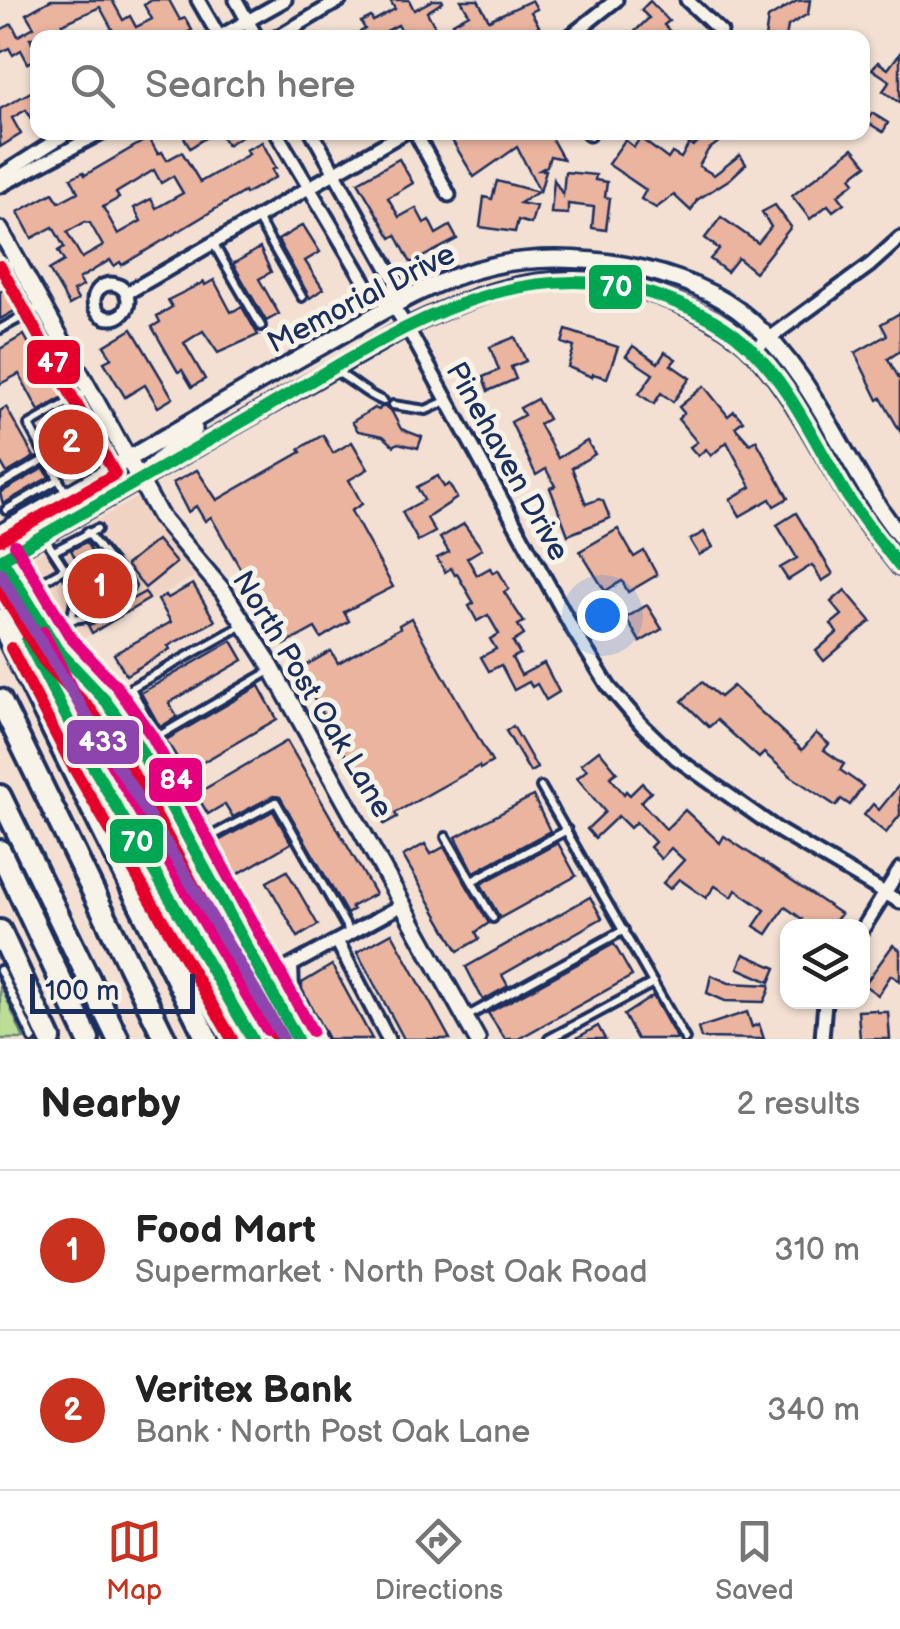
<!DOCTYPE html>
<html lang="en">
<head>
<meta charset="utf-8">
<style>
  body { margin:0; font-family:"Balsamiq Sans",sans-serif; background:#f2f2f2; color:#222 }
  .controls { position:absolute; right:30px; bottom:30px; display:grid; overflow:hidden; border-radius:20px; box-shadow:0 2px 8px #0004 }
  .controls button { width:90px; height:90px; display:grid; place-items:center; padding:0; border:0; border-bottom:2px solid #e0e0e0; background:#fff; color:#222; font:50px sans-serif }
  .scale { position:absolute; left:30px; bottom:25px; width:165px; box-sizing:border-box; padding-left:10px; border:5px solid #1b2f5e; border-top:0; font-size:28px; line-height:35px; white-space:nowrap; color:#1b2f5e; -webkit-text-stroke:8px #f7f3e8; paint-order:stroke }
  .you { position:absolute; left:602px; top:615px; width:35px; height:35px; margin:-25px; border:8px solid #fff; border-radius:50%; background:#1a73e8; box-shadow:0 0 0 15px #1a73e833 }
  .badge { display:grid; place-items:center; width:65px; height:65px; border-radius:50%; background:#c8321e; color:#fff; font-size:32px; font-weight:700 }
  .pin { position:absolute; translate:-50% -50%; border:5px solid #fff; box-shadow:0 2px 10px #0006 }
  .list { margin:0; padding:0; list-style:none }
  h2 { display:flex; justify-content:space-between; align-items:center; height:130px; margin:0; padding:0 40px; font-size:42px }
  h2 small { font-size:32px; font-weight:400; color:#767676 }
  .list li { display:grid; grid-template-columns:65px 1fr auto; gap:30px; align-items:center; box-sizing:border-box; height:160px; padding:0 40px; border-top:2px solid #e0e0e0 }
  .list b { display:block; font-size:38px; white-space:nowrap }
  .list p { margin:0; font-size:32px; white-space:nowrap; color:#767676 }
  .list em { font-size:32px; font-style:normal; color:#767676 }
  .icon { flex:none; width:55px; height:55px; fill:none; stroke:currentColor; stroke-width:2; stroke-linecap:round; stroke-linejoin:round }
  .map { position:relative; flex:none; width:900px; height:1039px; overflow:hidden }
  .search { position:absolute; background:#fff; box-shadow:0 2px 8px #0004; left:30px; right:30px; top:30px; height:110px; display:flex; align-items:center; gap:25px; box-sizing:border-box; padding:0 35px; border-radius:20px; color:#767676; font-size:38px }
  .sheet { height:450px; background:#fff }
  nav { display:flex; justify-content:space-around; align-items:center; box-sizing:border-box; height:140px; border-top:2px solid #e0e0e0; background:#fff; font-size:28px; color:#767676 }
  nav a { display:grid; justify-items:center; gap:5px }
  nav .on { color:#c8321e }
  .map>svg:first-child { display:block }
  .built { fill:#f0d3c3 }
  .green { fill:#bbdd96; stroke:#6b867a; stroke-width:2.5 }
  .building { fill:#eab49f; stroke:#1b2f5e; stroke-width:2.5; fill-rule:evenodd }
  .lines { fill:none; stroke-linecap:round; stroke-linejoin:round }
  .lane-casing { stroke:#1b2f5e; stroke-width:14 }
  .street-casing { stroke:#1b2f5e; stroke-width:19 }
  .secondary-casing { stroke:#1b2f5e; stroke-width:22 }
  .highway-casing { stroke:#1b2f5e; stroke-width:28 }
  .lane { stroke:#f7f3e8; stroke-width:6 }
  .street { stroke:#f7f3e8; stroke-width:11 }
  .secondary { stroke:#f7f3e8; stroke-width:15 }
  .highway { stroke:#f7f3e8; stroke-width:20 }
  .highway-bridge-casing { stroke:#1b2f5e; stroke-width:28; stroke-linecap:butt }
  .highway-bridge { stroke:#f7f3e8; stroke-width:20 }
  .bus-1-casing { stroke:#f7f3e8; stroke-width:20 }
  .bus-2-casing { stroke:#f7f3e8; stroke-width:20 }
  .bus-3-casing { stroke:#f7f3e8; stroke-width:20 }
  .bus-4-casing { stroke:#f7f3e8; stroke-width:20 }
  .bus-1 { stroke:#00a651; stroke-width:12 }
  .bus-2 { stroke:#e4002b; stroke-width:12 }
  .bus-3 { stroke:#e5007d; stroke-width:12 }
  .bus-4 { stroke:#8e44ad; stroke-width:12 }
  .labels { text-anchor:middle; stroke-width:10; stroke-linejoin:round; paint-order:stroke }
  .street-label { font-size:30px; fill:#1b2f5e; stroke:#f7f3e8 }
  .line-badge { stroke:#f7f3e8; stroke-width:4 }
  .badge-label { font-size:28px; text-anchor:middle; font-weight:bold; fill:#fff }
</style>
</head>
<body>
<div class="map">
<svg width="900" height="1039" viewBox="0 0 900 1039">
  <rect width="100%" height="100%" fill="#f3e0d2"/>
  <filter id="ink" filterUnits="userSpaceOnUse"><feTurbulence type="fractalNoise" baseFrequency=".01" numOctaves="2"/><feDisplacementMap in="SourceGraphic" scale="20" xChannelSelector="R" yChannelSelector="G"/><feConvolveMatrix kernelMatrix="1 2 1 2 8 2 1 2 1" color-interpolation-filters="sRGB"/></filter>
  <g filter="url(#ink)">
    <path class="built" d="M140,496L199,574L71,645L25,572L26,561Z"/>
    <path class="green" d="M0,982L1,986L24,1039H0Z"/>
    <g class="building">
      <path d="M51,0H112L123,20L130,16L136,27L152,19L144,5L152,0H169L180,20L185,18L192,30L177,38H98L112,29L100,7L62,24L64,28L57,33L60,38H30L38,58L28,63L21,50L13,55L9,48L0,53V30L12,24L18,36L34,27L26,14Z"/>
      <path d="M390,0H409L414,10L433,0H442L443,2L427,12L441,38H412L408,30L403,33L398,25L381,34L382,38H350L365,29L361,22L371,17L373,21L395,9Z"/>
      <path d="M461,0H478L489,20L532,0L537,9L531,12L539,26L517,38H461L453,23L469,14Z"/>
      <path d="M810,0L808,14L788,26L786,38H765L768,18L797,1Z"/>
      <path d="M650,1L669,21L664,25L676,38H628L649,18L641,10Z"/>
      <path d="M900,53V103L883,91L890,81L872,69L878,62L888,69Z"/>
      <path d="M38,88V129L26,110L12,118L21,134L0,147V109Z"/>
      <path d="M872,113L888,123L883,132L867,122Z"/>
      <path d="M181,132H214L190,148Z"/>
      <path d="M219,132H248L227,145Z"/>
      <path d="M447,132H548L563,159L550,156L547,166L540,170H546L540,192L517,147L474,177Z"/>
      <path d="M712,132H732L708,150L699,166L714,175L740,155L746,164L730,179L697,200L691,211L674,195L656,208L641,199L646,190L608,164L625,140L634,147L640,138L668,159L672,153L681,158L689,144L693,146Z"/>
      <path d="M149,138L158,154L162,152L167,160L182,152L200,182L249,154L246,150L262,142L276,168L272,170L276,177L245,194L244,192L122,265L120,262L114,266L110,260L79,279L83,286L73,291L78,300L69,305L49,270L64,261L58,251L64,247L53,227L32,238L18,212L53,193L59,202L78,192L71,178L83,172L85,175ZM154,170L161,183L173,176L183,193L156,208L151,199L134,208L141,221L118,234L103,207L119,198L116,193ZM85,222L90,223L103,246L82,258L67,232Z"/>
      <path d="M853,148L867,165L851,177L855,182L838,195L844,203L833,211L828,205L810,219L792,196Z"/>
      <path d="M399,159L413,183L388,198L399,217L416,208L424,223L429,220L436,234L450,226L457,239L411,263L396,235L391,238L358,182Z"/>
      <path d="M565,172L596,175L595,180L607,182L605,197L610,198L606,230L592,228L594,207L568,204V214L551,213L554,180L563,195Z"/>
      <path d="M497,181L538,192L520,203L536,206L531,224L518,220L515,232L480,227L484,197L492,199Z"/>
      <path d="M775,205L791,227L755,272L738,258L727,272L710,259L719,249L705,238L721,217L758,243L771,227L762,212Z"/>
      <path d="M303,225L320,252L305,261L323,289L310,298L278,240Z"/>
      <path d="M260,248L271,272L259,279L279,314L266,321L233,264Z"/>
      <path d="M214,280L231,312L242,307L258,335L218,353L203,331L184,343L205,379L192,387L182,370L178,372L152,327L160,322L157,316L172,307L168,300L204,282L205,285Z"/>
      <path d="M13,284L25,305L0,319V292Z"/>
      <path d="M900,313V351L888,359L900,380V431L881,398L878,400L855,353L887,335L881,324Z"/>
      <path d="M132,329L173,398L158,407L145,385L125,397L104,362L112,358L104,346Z"/>
      <path d="M566,330L618,347L607,378L593,374L592,377L568,367L574,347L562,343Z"/>
      <path d="M24,335L47,376L57,370L70,393L39,411L19,374L0,384V349Z"/>
      <path d="M515,337L526,361L511,367L516,379L488,391L483,377L499,370L490,347Z"/>
      <path d="M633,346L658,363L665,352L676,359L671,365L690,378L673,402L661,393L654,404L639,394L653,374L626,356Z"/>
      <path d="M704,386L728,416L734,411L743,421L735,427L750,444L756,440L788,498L774,506L770,499L740,516L730,499L751,487L727,442L711,456L706,449L698,456L690,447L697,442L678,419L684,413L679,407Z"/>
      <path d="M537,399L548,419L539,424L558,458L587,441L595,454L572,468L586,504L599,499L603,501L610,518L568,535L550,488L555,486L546,469L536,475L511,422L524,415L520,408Z"/>
      <path d="M6,407L34,457L7,473L0,461V411Z"/>
      <path d="M381,407H386L392,412L401,429L422,437L418,448L398,443L394,446L383,436L358,431L352,422L374,408L379,410Z"/>
      <path d="M65,416L73,430L82,433L86,440L64,452L60,445L62,438L54,423Z"/>
      <path d="M323,435L333,453L352,442L368,469L349,480L362,504L351,511L393,587L344,612L349,621L321,638L315,628L284,645L211,517L205,521L196,506L188,512L173,483L197,470L217,500L301,452L299,449Z"/>
      <path d="M44,468L49,477L3,504L0,493Z"/>
      <path d="M438,476L444,487L449,484L457,498L427,518L435,532L418,541L402,512L424,500L417,487Z"/>
      <path d="M796,513L833,574L822,581L812,565L788,580L780,568L797,558L777,525Z"/>
      <path d="M464,524L482,549L467,558L477,575L490,568L493,573L498,570L509,589L504,592L524,622L518,625L524,635L513,642L520,654L512,658L521,675L544,663L559,692L546,700L537,684L532,687L529,682L514,690L501,665L489,671L481,657L496,649L490,639L499,634L488,615L477,621L469,606L474,603L457,574L455,575L451,568L445,572L437,558L449,552L440,538Z"/>
      <path d="M618,529L634,557L644,551L657,575L628,592L622,581L605,591L580,551Z"/>
      <path d="M704,532L713,547L699,555L690,540Z"/>
      <path d="M157,540L176,563L145,588L126,565Z"/>
      <path d="M86,542L94,556L79,565L71,550Z"/>
      <path d="M105,566L118,581L111,592L107,589L93,609L82,601L81,596Z"/>
      <path d="M193,584L215,621L168,646L170,649L126,675L114,654L171,622L158,600L166,595L168,598Z"/>
      <path d="M845,590L871,621L824,661L816,651L837,633L831,624L842,615L831,602Z"/>
      <path d="M145,592L149,599L92,633L88,625L110,619L123,604Z"/>
      <path d="M647,605L662,629L640,642L626,618Z"/>
      <path d="M411,618L492,762L480,769L479,766L395,813L397,817L384,824L298,670L331,651L338,663L400,628L399,625Z"/>
      <path d="M232,641L243,660L169,703L177,717L160,727L141,693Z"/>
      <path d="M702,682L720,697L733,686L802,750L816,733L829,744L824,750L844,764L840,770L863,786L850,805L841,799L836,806L792,777L764,753L759,758L717,720L709,727L682,701Z"/>
      <path d="M259,686L277,719L186,772L166,740Z"/>
      <path d="M513,726L537,768L530,772L506,731Z"/>
      <path d="M287,741L375,894L351,907L353,910L347,914L280,797L273,796L233,817L225,804L208,814L196,794Z"/>
      <path d="M599,750L617,772L610,777L624,794L626,791L630,795L642,783L651,792L641,802L666,829L685,810L720,843L724,836L841,914L831,926H796L802,919L785,907L767,934L754,926L765,910L736,890L732,897L715,886L706,898L679,879L670,889L663,883L684,860L671,848L661,859L650,847L655,842L636,822L630,828L618,816L595,838L587,829L605,812L577,778L587,770L581,764Z"/>
      <path d="M900,784V815L886,833L864,815L873,804L879,810Z"/>
      <path d="M533,796L550,831L474,872L456,837Z"/>
      <path d="M273,811L291,843L231,878L213,844Z"/>
      <path d="M558,843L576,876L500,918L481,884Z"/>
      <path d="M425,844L431,854L444,847L489,923L476,932L479,939L458,951L403,856Z"/>
      <path d="M287,871L318,925L298,937L267,882Z"/>
      <path d="M590,897L602,918L502,975L508,986L483,1000L466,967Z"/>
      <path d="M392,933L450,1039H404L395,1022L357,952Z"/>
      <path d="M614,944L632,976L518,1039H505L488,1013Z"/>
      <path d="M893,945L900,950V981L891,975L878,995L864,985Z"/>
      <path d="M744,954L776,968L770,982L738,968Z"/>
      <path d="M332,965L372,1039H328L302,989V983Z"/>
      <path d="M711,975L729,983L770,985L769,991L764,1002L725,1001L707,993Z"/>
      <path d="M653,996L677,1039H637L624,1015Z"/>
      <path d="M876,1010L877,1012H888L890,1039H860L858,1011Z"/>
      <path d="M747,1012L752,1027L759,1024L764,1039L701,1038L698,1028Z"/>
      <path d="M598,1026L605,1039H575Z"/>
    </g>
    <g class="lines">
      <defs>
        <g id="lane">
          <path d="M257,218L302,297"/>
          <path d="M213,243L261,326"/>
          <path d="M0,269L16,261"/>
          <path d="M0,329L42,306"/>
          <path d="M334,371C352,379 364,394 383,401"/>
          <path d="M393,405L426,410L446,401"/>
          <path d="M0,485L47,458"/>
          <path d="M67,495L29,425L88,391"/>
          <path d="M6,510L59,479"/>
          <path d="M44,537C75,585 87,591 59,646"/>
          <path d="M54,551L97,529"/>
          <path d="M0,573L72,696L139,796L201,905L222,931L283,1039"/>
          <path d="M72,578L106,557"/>
          <path d="M23,592L66,568"/>
          <path d="M73,619L106,614L130,586L87,532"/>
          <path d="M243,625L131,688L210,837L276,802L350,933"/>
          <path d="M157,737L272,670"/>
          <path d="M541,787L685,1039"/>
          <path d="M446,837L493,918"/>
          <path d="M472,881L567,830"/>
          <path d="M203,911L212,937L268,1039"/>
          <path d="M294,965L295,991L321,1039"/>
          <path d="M0,970L33,1039"/>
          <path d="M468,1016L624,930"/>
          <path d="M549,1039L653,983"/>
        </g>
        <g id="street">
          <path d="M198,0L220,38"/>
          <path d="M236,0L257,38"/>
          <path d="M687,0L721,32"/>
          <path d="M217,38L285,0"/>
          <path d="M276,38L340,0"/>
          <path d="M568,38L616,0"/>
          <path d="M276,132L372,294L393,306L407,327L571,626L609,687L641,724L676,758L781,832L900,902"/>
          <path d="M312,132L395,281L393,306"/>
          <path d="M415,132L449,195"/>
          <path d="M588,132L589,134"/>
          <path d="M0,176L69,132"/>
          <path d="M0,186L102,132"/>
          <circle cx="111" cy="301" r="17"/>
          <path d="M127,293L405,132"/>
          <path d="M753,350L870,265L900,238"/>
          <path d="M862,930L900,869"/>
          <path d="M337,941L388,1039"/>
          <path d="M265,980L404,904"/>
          <path d="M822,1039L825,1002"/>
        </g>
        <g id="secondary">
          <path d="M0,230L160,516L223,591L266,658L477,1039"/>
          <path d="M148,470L194,429"/>
          <path d="M0,533C108,473 213,407 320,347C375,316 429,280 491,266C568,248 689,265 750,320C819,381 844,467 900,536"/>
          <path d="M0,554L57,649L104,699L137,744L297,1039"/>
          <path d="M0,560L407,327C497,283 572,262 670,300C700,312 732,328 754,352C798,399 823,459 858,512C871,531 886,549 900,567"/>
          <path d="M0,593L84,751L252,1039"/>
        </g>
        <g id="highway">
          <path d="M0,700L165,1039"/>
          <path d="M63,750L207,1039"/>
          <path d="M0,796L118,1039"/>
          <path d="M0,851L88,1039"/>
          <path d="M0,931L50,1039"/>
        </g>
      </defs>
      <use href="#lane" class="lane-casing"/>
      <use href="#street" class="street-casing"/>
      <use href="#secondary" class="secondary-casing"/>
      <use href="#highway" class="highway-casing"/>
      <use href="#lane" class="lane"/>
      <use href="#street" class="street"/>
      <use href="#secondary" class="secondary"/>
      <use href="#highway" class="highway"/>
      <defs>
        <path id="highway-bridge" d="M0,620L63,750"/>
      </defs>
      <use href="#highway-bridge" class="highway-bridge-casing"/>
      <use href="#highway-bridge" class="highway-bridge"/>
      <defs>
        <g id="bus-1">
          <path d="M27,640L84,751L252,1039"/>
          <path d="M297,1039L137,744L104,699L57,649L2,559C85,511 169,463 252,416C373,346 505,247 652,294C685,305 719,319 745,343C790,384 815,443 846,494C862,520 881,543 900,567"/>
        </g>
        <g id="bus-2">
          <path d="M0,266L115,474L0,540"/>
          <path d="M0,589L43,660L91,710L122,753L277,1039"/>
          <path d="M11,648L69,760L232,1039"/>
        </g>
        <g id="bus-3">
          <path d="M15,545L71,638L117,687L152,736L312,1031"/>
          <path d="M43,632L99,743L267,1030"/>
        </g>
        <path id="bus-4" d="M0,573C92,730 194,881 283,1039"/>
      </defs>
      <use href="#bus-1" class="bus-1-casing"/>
      <use href="#bus-2" class="bus-2-casing"/>
      <use href="#bus-3" class="bus-3-casing"/>
      <use href="#bus-4" class="bus-4-casing"/>
      <use href="#bus-1" class="bus-1"/>
      <use href="#bus-2" class="bus-2"/>
      <use href="#bus-3" class="bus-3"/>
      <use href="#bus-4" class="bus-4"/>
    </g>
  </g>
  <g class="labels">
    <g class="street-label">
      <text transform="translate(361 298) rotate(-27)" y="10">Memorial Drive</text>
      <text transform="translate(508 461) rotate(61)" y="10">Pinehaven Drive</text>
      <text transform="translate(313 694) rotate(59)" y="10">North Post Oak Lane</text>
    </g>
  </g>
  <g class="line-badge">
    <rect x="587" y="263" width="57" height="48" rx="10" fill="#00a651"/>
    <rect x="25" y="338" width="57" height="48" rx="10" fill="#e4002b"/>
    <rect x="65" y="718" width="76" height="48" rx="10" fill="#8e44ad"/>
    <rect x="147" y="756" width="57" height="48" rx="10" fill="#e5007d"/>
    <rect x="108" y="817" width="57" height="48" rx="10" fill="#00a651"/>
  </g>
  <g class="badge-label">
    <text x="616" y="296">70</text>
    <text x="53" y="372">47</text>
    <text x="103" y="751">433</text>
    <text x="176" y="789">84</text>
    <text x="137" y="851">70</text>
  </g>
</svg>
<div class="controls">
<button><svg class="icon" aria-label="layers" viewBox="0 0 24 24"><path d="M12 4l9 5-9 5-9-5zM3 14l9 5 9-5"/></svg></button>
</div>
<div class="scale">100 m</div>
<div class="you"></div>
<div class="pin badge" style="left:100px;top:586px">1</div>
<div class="pin badge" style="left:71px;top:442px">2</div>
<div class="search"><svg class="icon" aria-label="search" viewBox="0 0 24 24"><circle cx="10" cy="10" r="6"/><path d="M15 15l6 6"/></svg>Search here</div>
</div>
<section class="sheet">
<h2>Nearby<small>2 results</small></h2>
<ul class="list">
<li><span class="badge">1</span><div><b>Food Mart</b><p>Supermarket · North Post Oak Road</p></div><em>310 m</em></li>
<li><span class="badge">2</span><div><b>Veritex Bank</b><p>Bank · North Post Oak Lane</p></div><em>340 m</em></li>
</ul>
</section>
<nav>
<a class="on"><svg class="icon" aria-label="map" viewBox="0 0 24 24"><path d="M3 6l6-2 6 2 6-2v14l-6 2-6-2-6 2zM9 4v14M15 6v14"/></svg>Map</a>
<a><svg class="icon" aria-label="directions" viewBox="0 0 24 24"><path d="M12 3l9 9-9 9-9-9zM9 14v-3h6M13 9l2 2-2 2"/></svg>Directions</a>
<a><svg class="icon" aria-label="saved" viewBox="0 0 24 24"><path d="M7 4h10v16l-5-4-5 4z"/></svg>Saved</a>
</nav>
</body>
</html>
